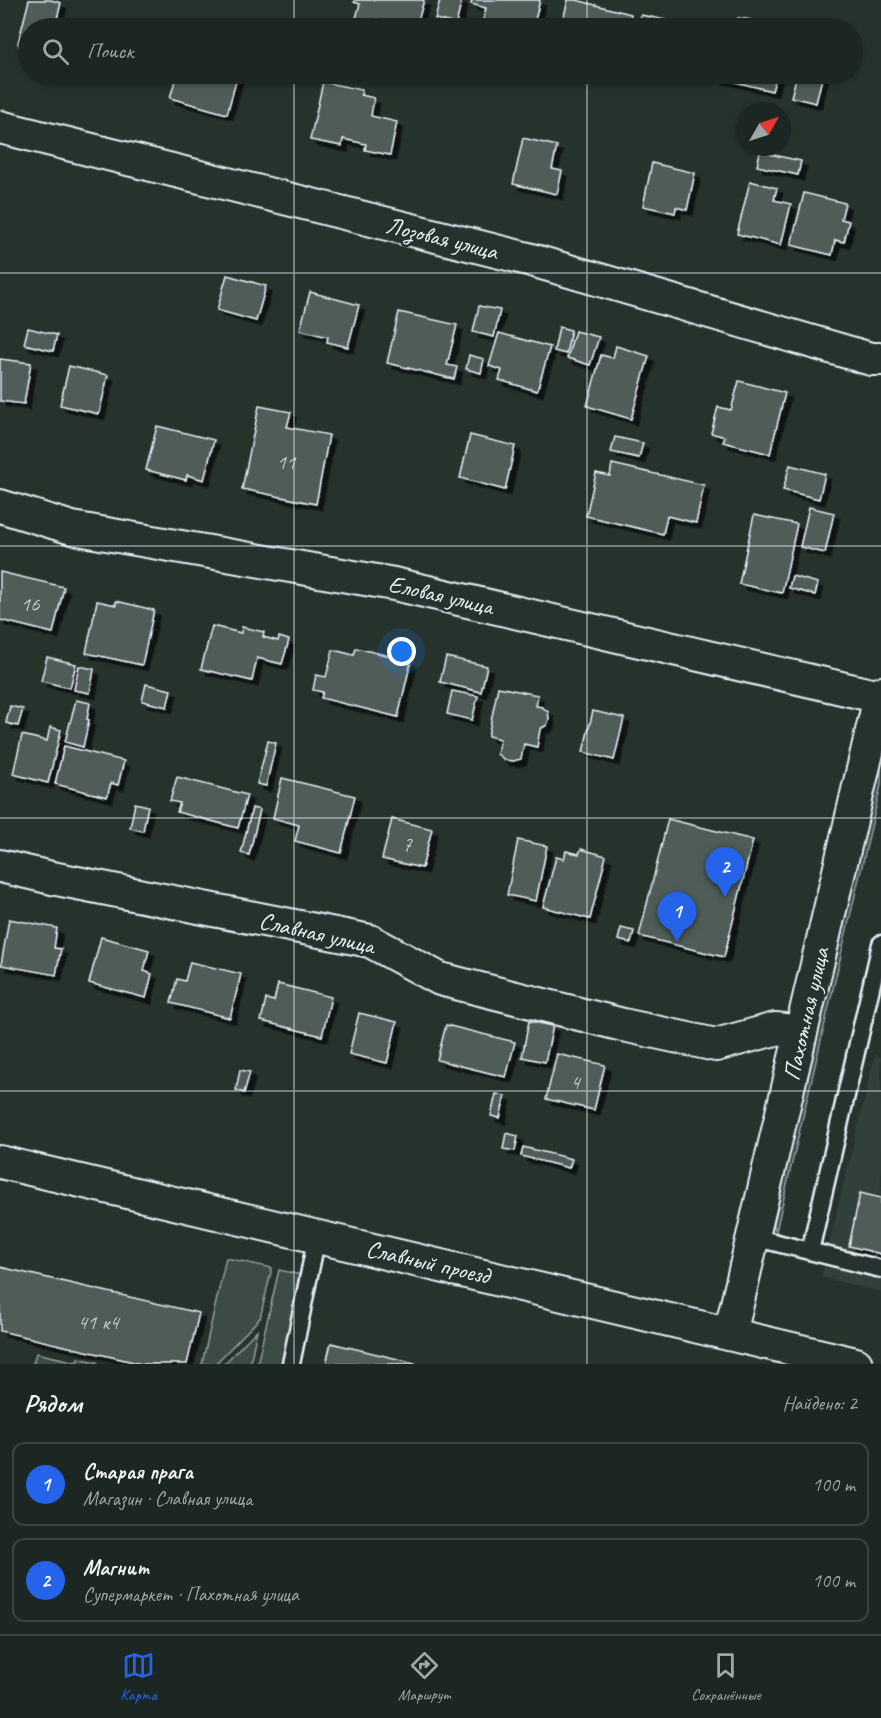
<!DOCTYPE html>
<html lang="ru">
<head>
<meta charset="utf-8">
<style>
  body { margin:0; font-family:Caveat,sans-serif; background:#252e2a; color:#f1f3f6 }
  .compass { position:absolute; left:737px; top:102px; width:54px; height:54px; border-radius:50%; background:#1c2622; box-shadow:0 2px 4px #0004; rotate:51deg }
  .you { position:absolute; left:402px; top:652px; width:21px; height:21px; margin:-15px; border:4px solid #fff; border-radius:50%; background:#1a73e8; box-shadow:0 0 0 9px #1a73e833 }
  .badge { display:grid; place-items:center; width:39px; height:39px; border-radius:50%; background:#2563eb; color:#fff; font-size:20px; font-weight:700 }
  .pin { position:absolute; translate:-50% -50px; filter:drop-shadow(0 2px 3px #0008) }
  .pin::after { content:''; position:absolute; top:32px; width:21px; height:18px; background:inherit; clip-path:polygon(0 0,100% 0,50% 100%) }
  .list { margin:0; padding:0; list-style:none }
  h2 { display:flex; justify-content:space-between; align-items:center; height:78px; margin:0; padding:0 24px; font-size:26px }
  h2 small { font-size:20px; font-weight:400; color:#a0a5a5 }
  .list li { display:grid; grid-template-columns:39px 1fr auto; gap:18px; align-items:center; box-sizing:border-box; height:84px; margin:0 12px 12px; padding:0 12px; border:2px solid #3a4340; border-radius:12px }
  .list b { display:block; font-size:22px; white-space:nowrap }
  .list p { margin:0; font-size:20px; white-space:nowrap; color:#a0a5a5 }
  .list em { font-size:20px; font-style:normal; color:#a0a5a5 }
  .icon { flex:none; width:33px; height:33px; fill:none; stroke:currentColor; stroke-width:2; stroke-linecap:round; stroke-linejoin:round }
  .map { position:relative; flex:none; width:881px; height:1364px; overflow:hidden }
  .search { position:absolute; background:#1c2622; box-shadow:0 2px 4px #0004; left:18px; right:18px; top:18px; height:66px; display:flex; align-items:center; gap:15px; box-sizing:border-box; padding:0 21px; border-radius:33px; color:#a0a5a5; font-size:22px }
  .sheet { height:270px; background:#1c2622 }
  nav { display:flex; justify-content:space-around; align-items:center; box-sizing:border-box; height:84px; border-top:2px solid #3a4340; background:#1c2622; font-size:16px; color:#a0a5a5 }
  nav a { display:grid; justify-items:center; gap:3px }
  nav .on { color:#2563eb }
  .map>svg:first-child { display:block }
  .built { fill:#333f3a }
  .green { fill:#3e4b47; stroke:#939ea0; stroke-width:1.5 }
  .building { fill:#505c59; stroke:#e8f1f8; stroke-width:1.5; filter:url(#shadow) }
  .lines { fill:none; stroke-linecap:round; stroke-linejoin:round }
  .service-casing { stroke:#e8f1f8; stroke-width:21 }
  .minor-casing { stroke:#e8f1f8; stroke-width:36 }
  .service { stroke:#26332d; stroke-width:16 }
  .minor { stroke:#26332d; stroke-width:32 }
  .grid { fill:none; stroke:#e8f1f8; stroke-width:1.5; stroke-opacity:0.55 }
  .labels { text-anchor:middle; stroke-width:5; stroke-linejoin:round; paint-order:stroke }
  .number-label { font-size:21px; fill:#c2ccd0 }
  .street-label { font-size:24px; fill:#e8f1f8; stroke:#26332d }
</style>
</head>
<body>
<div class="map">
<svg width="881" height="1364" viewBox="0 0 881 1364">
  <defs>
    <filter id="shadow"><feDropShadow dx="5.5" dy="5.5" stdDeviation="0" flood-color="#0009"/></filter>
  </defs>
  <rect width="100%" height="100%" fill="#26332d"/>
  <filter id="ink" filterUnits="userSpaceOnUse"><feTurbulence type="fractalNoise" baseFrequency=".0167" numOctaves="2"/><feDisplacementMap in="SourceGraphic" scale="12" xChannelSelector="R" yChannelSelector="G"/><feConvolveMatrix kernelMatrix="1 2 1 2 8 2 1 2 1" color-interpolation-filters="sRGB"/></filter>
  <g filter="url(#ink)">
    <path class="built" d="M875,1055L881,1057V1292L821,1277Z"/>
    <g class="green">
      <path d="M881,760V785L776,1231L772,1221Z"/>
      <path d="M226,1258L272,1268L260,1318L215,1364H202Z"/>
      <path d="M279,1270L301,1275L281,1364H257Z"/>
      <path d="M257,1330L250,1364H224Z"/>
      <path d="M36,1353L77,1362L78,1358L97,1362V1364H33Z"/>
    </g>
    <g class="building">
      <path d="M29,0H51L61,3L57,19L91,28H28V63L24,61L18,43Z"/>
      <path d="M355,0H424L416,28H392L393,23L377,19L375,28L354,25L360,4L354,2Z"/>
      <path d="M440,0H462L456,24L435,19Z"/>
      <path d="M472,0H540L533,28H481L486,8L471,4Z"/>
      <path d="M568,0H576L631,14L628,28H561Z"/>
      <path d="M641,15L666,20L664,28H638Z"/>
      <path d="M738,18L751,20L750,28H736Z"/>
      <path d="M177,74H238L227,114L170,98Z"/>
      <path d="M703,74H777L772,91Z"/>
      <path d="M797,74H823L816,103L791,97Z"/>
      <path d="M323,82L362,90L361,95L374,98L371,116L397,122L390,155L365,150L366,144L343,139L342,146L310,140Z"/>
      <path d="M523,138L557,146L552,169L562,171L557,194L513,184Z"/>
      <path d="M760,152L801,161L798,175L757,166Z"/>
      <path d="M652,163L695,173L687,210L676,207L675,213L643,206Z"/>
      <path d="M750,181L777,188L774,200L791,204L781,245L737,234Z"/>
      <path d="M804,193L845,203L841,219L849,221L844,242L835,240L832,255L791,245Z"/>
      <path d="M227,275L266,286L256,321L217,310Z"/>
      <path d="M310,292L359,305L348,347L327,342L328,337L300,330Z"/>
      <path d="M479,306L500,310L494,337L473,332Z"/>
      <path d="M399,312L457,325L447,365L457,367L454,379L387,363Z"/>
      <path d="M559,327L571,330L566,354L554,351Z"/>
      <path d="M28,328L57,335L53,351L24,344Z"/>
      <path d="M575,331L599,337L590,365L567,358Z"/>
      <path d="M499,333L550,347L537,391L499,380L502,370L489,366Z"/>
      <path d="M616,346L649,356L631,419L587,406L601,355L613,358Z"/>
      <path d="M469,355L484,359L481,373L466,369Z"/>
      <path d="M0,359L31,363L24,404L0,401Z"/>
      <path d="M69,366L108,375L99,414L60,405Z"/>
      <path d="M739,381L785,393L770,454L723,442L725,437L711,433L718,407L731,410Z"/>
      <path d="M259,406L291,412L287,427L329,435L316,504L242,489Z"/>
      <path d="M157,426L214,440L204,480L187,475L186,480L146,470Z"/>
      <path d="M470,435L515,446L505,490L460,478Z"/>
      <path d="M615,437L643,443L639,458L611,452Z"/>
      <path d="M612,464L704,485L696,523L667,516L663,534L586,516L596,473L610,476Z"/>
      <path d="M790,465L825,474L819,499L783,490Z"/>
      <path d="M809,507L834,513L825,553L800,547Z"/>
      <path d="M754,515L797,524L782,593L739,584Z"/>
      <path d="M0,572L64,587L53,633L0,620Z"/>
      <path d="M792,576L818,583L815,595L789,588Z"/>
      <path d="M97,601L116,605V601L154,610L142,665L86,653Z"/>
      <path d="M212,626L241,633L242,627L264,632L263,637L278,641L279,637L289,640L282,664L257,658L252,681L201,669Z"/>
      <path d="M356,648L411,661L398,717L321,698L323,692L313,690L316,675L326,677L333,650L354,655Z"/>
      <path d="M47,657L76,664L70,688L41,681Z"/>
      <path d="M446,657L487,666L481,692L440,682Z"/>
      <path d="M79,666L94,669L90,693L74,690Z"/>
      <path d="M146,684L171,690L167,707L142,701Z"/>
      <path d="M498,687L538,695L536,706L542,707L548,712L549,719L547,725L540,729L537,747L524,744L521,759L513,761L505,760L497,754L500,739L488,736Z"/>
      <path d="M452,691L478,696L472,720L447,714Z"/>
      <path d="M76,700L90,703L87,719L89,720L83,747L65,742Z"/>
      <path d="M10,706L23,709L18,726L6,723Z"/>
      <path d="M593,711L624,718L614,760L583,752Z"/>
      <path d="M50,727L61,730L48,783L13,774L22,735L47,741Z"/>
      <path d="M268,741L276,743L266,786L257,784Z"/>
      <path d="M64,746L124,761L118,785L111,783L107,797L55,784Z"/>
      <path d="M177,777L247,795L238,828L177,812L180,803L170,801Z"/>
      <path d="M282,778L355,796L341,853L295,841L299,825L273,818Z"/>
      <path d="M135,803L148,806L143,831L130,828Z"/>
      <path d="M252,808L260,810L249,855L241,853Z"/>
      <path d="M392,819L432,829L422,868L382,859Z"/>
      <path d="M668,819L753,840L724,957L639,936Z"/>
      <path d="M518,840L547,846L536,901L507,895Z"/>
      <path d="M581,849L606,856L590,919L543,907L556,857L564,859L566,851L579,854Z"/>
      <path d="M9,919L57,928L54,948L61,949L56,975L1,965Z"/>
      <path d="M621,928L634,931L631,943L618,940Z"/>
      <path d="M101,937L149,950L144,971L152,974L146,998L89,983Z"/>
      <path d="M190,962L241,974L230,1018L171,1003L177,979L185,981Z"/>
      <path d="M278,984L331,997L322,1036L261,1021L266,999L274,1001Z"/>
      <path d="M359,1013L397,1022L387,1063L349,1054Z"/>
      <path d="M529,1021L553,1026L545,1062L522,1057Z"/>
      <path d="M446,1025L515,1042L506,1077L437,1060Z"/>
      <path d="M557,1054L605,1065L594,1110L546,1099Z"/>
      <path d="M240,1070L250,1072L244,1093L236,1090Z"/>
      <path d="M496,1094L505,1096L500,1118L491,1116Z"/>
      <path d="M506,1133L518,1136L515,1151L503,1149Z"/>
      <path d="M523,1147L572,1159L569,1168L521,1156Z"/>
      <path d="M860,1193L881,1198V1254L849,1246Z"/>
      <path d="M0,1267L199,1313L187,1364H142L0,1331Z"/>
      <path d="M331,1343L415,1363V1364H326Z"/>
    </g>
    <g class="lines">
      <defs>
        <g id="service">
          <path d="M753,1237L881,1269"/>
          <path d="M810,1251L881,944"/>
          <path d="M291,1364L317,1236"/>
        </g>
        <g id="minor">
          <path d="M0,127L528,259L871,359H881"/>
          <path d="M0,506L72,528L394,584L880,697"/>
          <path d="M0,866L52,878L370,941L440,979L623,1025L716,1045L775,1029L801,1032"/>
          <path d="M0,1162L856,1364"/>
          <path d="M730,1334L881,693"/>
        </g>
      </defs>
      <use href="#service" class="service-casing"/>
      <use href="#minor" class="minor-casing"/>
      <use href="#service" class="service"/>
      <use href="#minor" class="minor"/>
    </g>
  </g>
  <path class="grid" d="M294,0V28M587,0V28M294,74V1364M587,74V1364M0,273H881M0,546H881M0,818H881M0,1091H881"/>
  <g class="labels">
    <g class="number-label">
      <text x="286" y="469">11</text>
      <text x="30" y="611">16</text>
      <text x="407" y="851">7</text>
      <text x="575" y="1089">4</text>
      <text x="98" y="1329">41 к4</text>
    </g>
    <g class="street-label">
      <text transform="translate(442 238) rotate(14)" y="8">Лозовая улица</text>
      <text transform="translate(441 595) rotate(13)" y="8">Еловая улица</text>
      <text transform="translate(317 933) rotate(13)" y="8">Славная улица</text>
      <text transform="translate(806 1014) rotate(-77)" y="8">Пахотная улица</text>
      <text transform="translate(428 1262) rotate(13)" y="8">Славный проезд</text>
    </g>
  </g>
</svg>
<svg class="compass" viewBox="-18 -18 36 36"><path d="M0-13l5 13h-10z" fill="#e53935"/><path d="M0 13l5-13h-10z" fill="#a0a5a5"/></svg>
<div class="you"></div>
<div class="pin badge" style="left:677px;top:942px">1</div>
<div class="pin badge" style="left:725px;top:897px">2</div>
<div class="search"><svg class="icon" aria-label="search" viewBox="0 0 24 24"><circle cx="10" cy="10" r="6"/><path d="M15 15l6 6"/></svg>Поиск</div>
</div>
<section class="sheet">
<h2>Рядом<small>Найдено: 2</small></h2>
<ul class="list">
<li><span class="badge">1</span><div><b>Старая прага</b><p>Магазин · Славная улица</p></div><em>100 m</em></li>
<li><span class="badge">2</span><div><b>Магнит</b><p>Супермаркет · Пахотная улица</p></div><em>100 m</em></li>
</ul>
</section>
<nav>
<a class="on"><svg class="icon" aria-label="map" viewBox="0 0 24 24"><path d="M3 6l6-2 6 2 6-2v14l-6 2-6-2-6 2zM9 4v14M15 6v14"/></svg>Карта</a>
<a><svg class="icon" aria-label="directions" viewBox="0 0 24 24"><path d="M12 3l9 9-9 9-9-9zM9 14v-3h6M13 9l2 2-2 2"/></svg>Маршрут</a>
<a><svg class="icon" aria-label="saved" viewBox="0 0 24 24"><path d="M7 4h10v16l-5-4-5 4z"/></svg>Сохранённые</a>
</nav>
</body>
</html>
